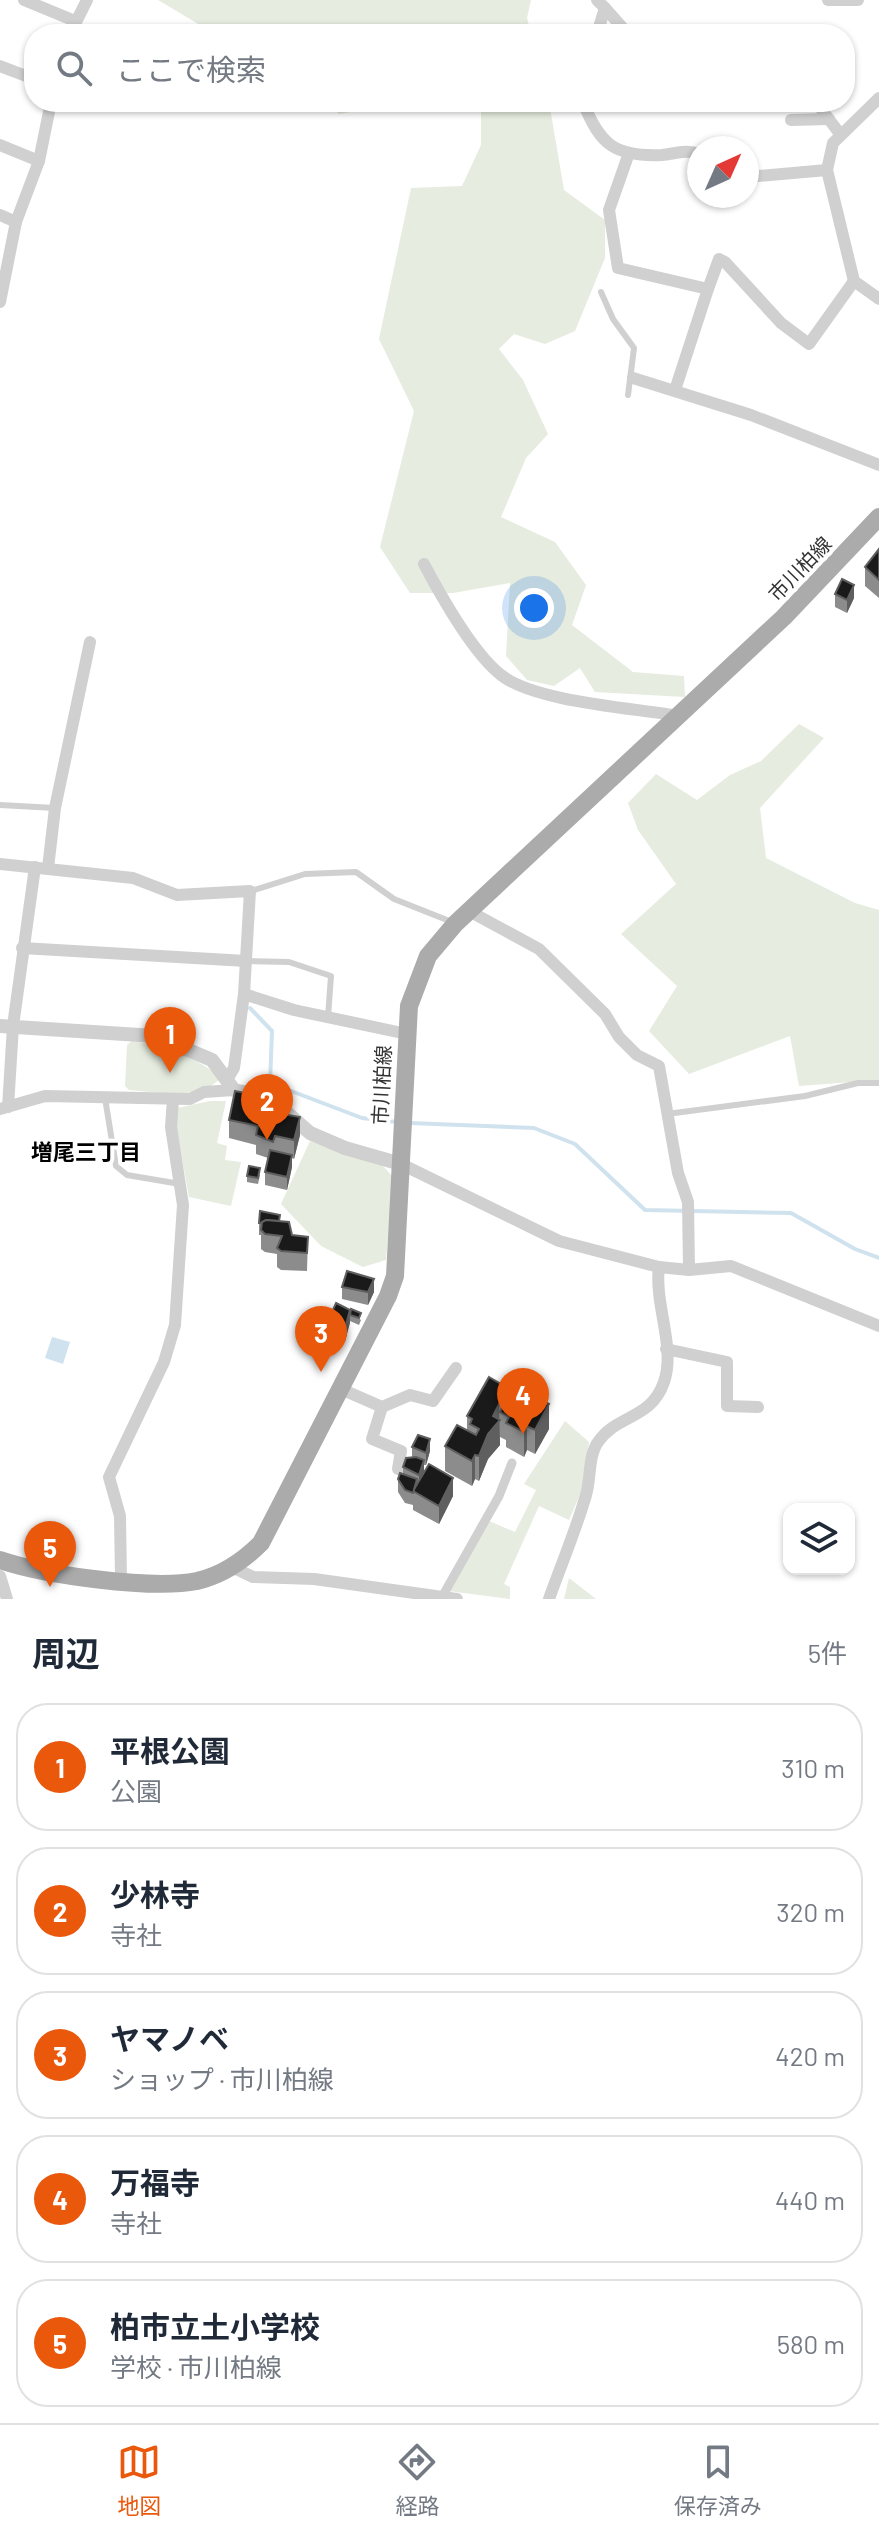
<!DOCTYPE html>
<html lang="ja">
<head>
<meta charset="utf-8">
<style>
  body { margin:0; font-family:Barlow,"Noto Sans JP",sans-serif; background:#f2f2f3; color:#1f2937 }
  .controls { position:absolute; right:24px; bottom:24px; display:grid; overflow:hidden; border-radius:16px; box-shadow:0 2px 6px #0004 }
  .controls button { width:72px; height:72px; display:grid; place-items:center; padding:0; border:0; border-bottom:2px solid #e0e1e3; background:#fff; color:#1f2937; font:40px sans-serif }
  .compass { position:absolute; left:687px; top:136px; width:72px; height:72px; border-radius:50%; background:#fff; box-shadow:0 2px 6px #0004; rotate:45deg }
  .you { position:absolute; left:534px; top:608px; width:28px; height:28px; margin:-20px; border:6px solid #fff; border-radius:50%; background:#1a73e8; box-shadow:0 0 0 12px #1a73e833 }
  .badge { display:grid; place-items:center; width:52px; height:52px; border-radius:50%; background:#ea580c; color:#fff; font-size:26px; font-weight:700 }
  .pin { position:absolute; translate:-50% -66px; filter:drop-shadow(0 2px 4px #0008) }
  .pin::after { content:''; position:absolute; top:42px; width:28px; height:24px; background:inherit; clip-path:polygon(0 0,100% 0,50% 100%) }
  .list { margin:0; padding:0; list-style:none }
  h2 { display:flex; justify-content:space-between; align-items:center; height:104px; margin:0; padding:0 32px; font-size:34px }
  h2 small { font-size:26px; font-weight:400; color:#747a83 }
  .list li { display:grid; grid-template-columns:52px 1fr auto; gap:24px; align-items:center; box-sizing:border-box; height:128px; margin:0 16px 16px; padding:0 16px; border:2px solid #e0e1e3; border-radius:32px }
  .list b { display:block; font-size:30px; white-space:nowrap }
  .list p { margin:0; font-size:26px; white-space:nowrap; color:#747a83 }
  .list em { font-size:26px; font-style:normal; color:#747a83 }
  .icon { flex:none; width:44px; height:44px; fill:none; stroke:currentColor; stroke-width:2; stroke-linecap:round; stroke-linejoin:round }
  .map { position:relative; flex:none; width:879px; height:1599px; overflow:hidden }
  .search { position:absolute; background:#fff; box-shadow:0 2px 6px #0004; left:24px; right:24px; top:24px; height:88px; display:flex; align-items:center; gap:20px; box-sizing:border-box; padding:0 28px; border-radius:32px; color:#747a83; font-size:30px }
  .sheet { height:824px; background:#fff }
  nav { display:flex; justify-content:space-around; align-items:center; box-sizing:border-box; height:112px; border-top:2px solid #e0e1e3; background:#fff; font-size:22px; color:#747a83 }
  nav a { display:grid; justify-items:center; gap:4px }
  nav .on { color:#ea580c }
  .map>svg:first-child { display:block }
  .green { fill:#e6ecdf }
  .water { fill:#cfe2ee }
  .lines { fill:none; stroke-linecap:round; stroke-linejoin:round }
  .stream { stroke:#cfe2ee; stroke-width:4 }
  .service { stroke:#d0d0d0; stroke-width:6 }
  .pedestrian { stroke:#d0d0d0; stroke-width:9 }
  .minor { stroke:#d0d0d0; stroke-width:12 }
  .tertiary { stroke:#d0d0d0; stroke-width:14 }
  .primary { stroke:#ababab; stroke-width:18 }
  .wall { fill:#8c8c8c }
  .shaded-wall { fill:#5f5f5f }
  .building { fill:#1a1a1a; stroke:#5f5f5f; stroke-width:2 }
  .labels { text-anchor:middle; stroke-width:8; stroke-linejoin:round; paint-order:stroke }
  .street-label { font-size:20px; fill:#333; stroke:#fff }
  .neighbourhood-label { font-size:22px; font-weight:bold; fill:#000; stroke:#fff }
</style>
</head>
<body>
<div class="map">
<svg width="879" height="1599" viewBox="0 0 879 1599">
  <rect width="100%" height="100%" fill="#fff"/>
  <g class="green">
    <path d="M158,0H531L527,18L531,34H215Z"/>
    <path d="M327,102H406L339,114Z"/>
    <path d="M461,102H549L564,190L605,220V258L575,331L545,344L514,334L499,349L523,380L548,434L526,458L501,517L555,542L586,585L572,625L633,672L684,676L685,697L595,692L580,668L554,686L527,680L506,656L510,583L453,593H410L380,547L414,411L379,339L411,188L462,186L481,145V112Z"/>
    <path d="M799,724L824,738L760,808L766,858L855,903L879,910V1080L799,1086L790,1036L689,1074L649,1031L677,986L621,934L676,884L638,830L628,803L656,774L697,800L730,775L761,761Z"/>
    <path d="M132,1041C163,1046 197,1056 220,1078C202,1101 155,1092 129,1090L125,1086L127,1045Z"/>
    <path d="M210,1101H226L217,1143L227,1146L225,1160L241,1162L231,1206L189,1197L176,1126L177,1108Z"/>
    <path d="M310,1141L382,1165L393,1177L386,1260L363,1267L321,1246L281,1204Z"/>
    <path d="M565,1421L589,1442L582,1490L569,1520L539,1506L504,1584L510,1587V1599L448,1591L489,1521L515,1532L536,1490L524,1484Z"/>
    <path d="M569,1578L596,1599H564Z"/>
  </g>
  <path class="water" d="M52,1337L70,1342L63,1364L45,1358Z"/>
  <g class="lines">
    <g class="stream">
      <path d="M250,1008L272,1031L270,1083L362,1118L397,1122"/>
      <path d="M410,1123L534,1128L575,1144L645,1210L791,1213L855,1249L879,1258"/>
    </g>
    <g class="service">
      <path d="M601,292L613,319L634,348L628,395"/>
      <path d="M0,805L55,808"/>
      <path d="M251,891L305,874L356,872L394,899L452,922"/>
      <path d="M246,961L289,962L331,976L328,1017"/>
      <path d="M105,1098L116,1166L127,1175L180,1184"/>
      <path d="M667,1114L805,1096L858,1083H879"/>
    </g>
    <path class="pedestrian" d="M442,1597L499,1496L512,1463"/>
    <g class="minor">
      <path d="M24,0L75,21"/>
      <path d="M828,0H858"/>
      <path d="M605,8L628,34"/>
      <path d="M70,34L87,0"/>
      <path d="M597,34L605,8L597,0"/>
      <path d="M0,66L34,79"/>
      <path d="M879,98L833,143L827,170L854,281L879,299"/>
      <path d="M583,102C600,145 615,157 662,155C674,154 687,149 699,154"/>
      <path d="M816,102L840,134"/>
      <path d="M791,120L829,119"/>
      <path d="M0,145L39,161"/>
      <path d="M629,153L609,210L618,268L708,289L675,390"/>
      <path d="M747,177L827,170"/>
      <path d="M0,215L16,222"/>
      <path d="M708,289L719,259L725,262L781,323L809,344L854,281"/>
      <path d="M0,302L16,222L39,161L51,102"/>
      <path d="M633,378L751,415L879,465"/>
      <path d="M424,564C441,596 473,653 501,675C535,702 634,708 679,716"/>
      <path d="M0,864L133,878L177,895L250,891L244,994L234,1068L228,1078"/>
      <path d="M48,868L55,808L90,642"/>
      <path d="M469,911L539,949L605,1014L619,1037L637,1055L659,1066L678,1173L688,1202L689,1270"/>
      <path d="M22,948L246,961"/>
      <path d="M244,994L294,1010L407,1034"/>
      <path d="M8,1107L13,1026L35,867"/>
      <path d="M0,1109L45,1096L190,1099L204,1092L234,1090"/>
      <path d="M401,1164L559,1241L659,1267L689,1270L731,1266L879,1326"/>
      <path d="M666,1349L727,1362V1406L758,1407"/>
      <path d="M341,1389L382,1407L410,1395L433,1401L456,1368"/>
      <path d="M382,1407L372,1439L401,1451L398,1469"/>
      <path d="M232,1567L253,1577L314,1579L457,1599"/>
      <path d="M0,1576L7,1599"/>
      <path d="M121,1579L120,1516L109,1477L164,1362L175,1325L183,1205L171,1127L173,1099"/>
      <path d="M549,1599C561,1565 576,1530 586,1495C591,1479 588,1456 598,1442C617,1414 651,1420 664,1382C676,1347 654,1304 659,1267"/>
    </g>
    <path class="tertiary" d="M0,1026L155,1036L212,1060L234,1090L258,1095L285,1111L310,1133L345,1148L401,1164"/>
    <path class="primary" d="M0,1560C44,1575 152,1590 197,1581C223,1575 243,1561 261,1543L388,1296L395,1276L409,1006L428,956L455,924L784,617L879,517"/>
  </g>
  <g class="wall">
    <path d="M879,549V598L865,586V567Z"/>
    <path d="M835,594L854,598L847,613L835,607Z"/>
    <path d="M267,1112L300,1135L294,1159L292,1158V1167L287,1190L265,1185V1172L268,1158L256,1154V1145L229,1138V1120Z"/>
    <path d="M260,1175L258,1184L247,1182V1176Z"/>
    <path d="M280,1221L292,1235L308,1237L307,1271L281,1270L277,1267V1254L265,1252L261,1249V1235H259V1223Z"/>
    <path d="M342,1287L374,1292L368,1305L342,1299Z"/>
    <path d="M336,1303L361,1320L359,1325L350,1321L345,1341L329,1331V1319Z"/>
    <path d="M506,1400L549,1429L535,1454L527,1450L524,1457L506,1447V1440L500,1437V1429V1445L488,1459L479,1481L475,1479L472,1486L445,1471V1446L467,1430V1416Z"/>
    <path d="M412,1447L430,1451L426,1465H424V1472L453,1496L439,1524L413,1510V1504V1505L405,1503L398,1492V1479L403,1475V1467L412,1457Z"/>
  </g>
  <g class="shaded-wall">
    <path d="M854,585V598L847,613V600Z"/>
    <path d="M300,1117V1135L294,1159V1140Z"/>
    <path d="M292,1155V1167L287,1190V1177Z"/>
    <path d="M374,1279V1292L368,1305V1292Z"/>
    <path d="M350,1310V1323L345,1341V1328Z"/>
    <path d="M506,1387V1411L501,1397Z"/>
    <path d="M499,1404L500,1445L488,1459L479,1481V1456L488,1434L493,1416Z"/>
    <path d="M549,1404V1429L535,1454V1430Z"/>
    <path d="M527,1426V1450L524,1457V1432Z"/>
    <path d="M430,1439V1451L426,1465V1453Z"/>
    <path d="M475,1455V1479L472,1486V1461Z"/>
    <path d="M424,1460V1472L419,1487V1475Z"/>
    <path d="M453,1478V1496L439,1524V1506Z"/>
  </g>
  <g class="building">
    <path d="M879,549V580L865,567Z"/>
    <path d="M842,579L854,585L847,600L835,594Z"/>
    <path d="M235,1091L264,1097L267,1100L265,1111L300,1117L294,1140L275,1136L273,1142L256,1135L258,1126L229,1120Z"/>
    <path d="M270,1150L292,1155L287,1177L265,1172Z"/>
    <path d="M249,1166L260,1168L258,1178L247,1176Z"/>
    <path d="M260,1211L280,1215L279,1221L266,1220L262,1223H259Z"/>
    <path d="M266,1220L289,1222L292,1235L308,1237L307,1253L281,1251L277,1248L282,1236L265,1234L261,1230L262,1222Z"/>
    <path d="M347,1271L374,1279L368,1292L342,1287Z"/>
    <path d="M336,1303L350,1310L345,1328L329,1319Z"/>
    <path d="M351,1309L361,1313L359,1318L350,1315Z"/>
    <path d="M489,1377L506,1387L501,1397L507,1400L516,1386L549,1404L535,1430L527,1426L524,1432L506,1423L509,1417L500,1412L503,1406L499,1404L493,1416L500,1420L488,1434L479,1456L475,1455L472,1461L445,1446L457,1425L476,1435L479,1429L470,1424L472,1419L467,1416Z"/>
    <path d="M418,1435L430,1439L426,1453L412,1447Z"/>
    <path d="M416,1457L424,1460L419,1475L403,1467L406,1458Z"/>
    <path d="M429,1464L453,1478L439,1506L413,1491Z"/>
    <path d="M400,1473L417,1479L413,1493L405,1490L398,1479Z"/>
  </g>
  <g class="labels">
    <g class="street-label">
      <text transform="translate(800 569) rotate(-46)" y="7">市川柏線</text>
      <text transform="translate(382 1085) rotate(-87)" y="7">市川柏線</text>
    </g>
    <g class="neighbourhood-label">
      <text x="86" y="1160">増尾三丁目</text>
    </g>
  </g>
</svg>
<div class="controls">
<button><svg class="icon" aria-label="layers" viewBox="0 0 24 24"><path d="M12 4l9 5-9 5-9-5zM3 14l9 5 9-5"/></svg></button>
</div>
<svg class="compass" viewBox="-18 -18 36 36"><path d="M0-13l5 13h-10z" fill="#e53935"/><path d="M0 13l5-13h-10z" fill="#747a83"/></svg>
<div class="you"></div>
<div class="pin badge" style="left:170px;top:1073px">1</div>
<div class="pin badge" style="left:267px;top:1140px">2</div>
<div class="pin badge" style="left:321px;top:1372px">3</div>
<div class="pin badge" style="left:523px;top:1434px">4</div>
<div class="pin badge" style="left:50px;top:1587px">5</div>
<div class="search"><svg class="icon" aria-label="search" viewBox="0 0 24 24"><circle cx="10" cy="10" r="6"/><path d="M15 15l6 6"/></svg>ここで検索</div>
</div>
<section class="sheet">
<h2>周辺<small>5件</small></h2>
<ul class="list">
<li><span class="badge">1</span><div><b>平根公園</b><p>公園</p></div><em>310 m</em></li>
<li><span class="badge">2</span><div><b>少林寺</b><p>寺社</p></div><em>320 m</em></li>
<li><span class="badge">3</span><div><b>ヤマノベ</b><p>ショップ · 市川柏線</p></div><em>420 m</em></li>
<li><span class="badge">4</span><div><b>万福寺</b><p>寺社</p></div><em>440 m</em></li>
<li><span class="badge">5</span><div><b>柏市立土小学校</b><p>学校 · 市川柏線</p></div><em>580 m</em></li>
</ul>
</section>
<nav>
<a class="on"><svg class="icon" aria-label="map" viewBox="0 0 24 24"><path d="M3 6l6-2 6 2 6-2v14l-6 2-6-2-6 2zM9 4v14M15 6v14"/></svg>地図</a>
<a><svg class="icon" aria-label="directions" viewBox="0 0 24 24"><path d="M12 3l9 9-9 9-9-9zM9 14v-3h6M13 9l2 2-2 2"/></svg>経路</a>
<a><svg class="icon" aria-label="saved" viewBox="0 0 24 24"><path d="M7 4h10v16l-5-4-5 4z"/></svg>保存済み</a>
</nav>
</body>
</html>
